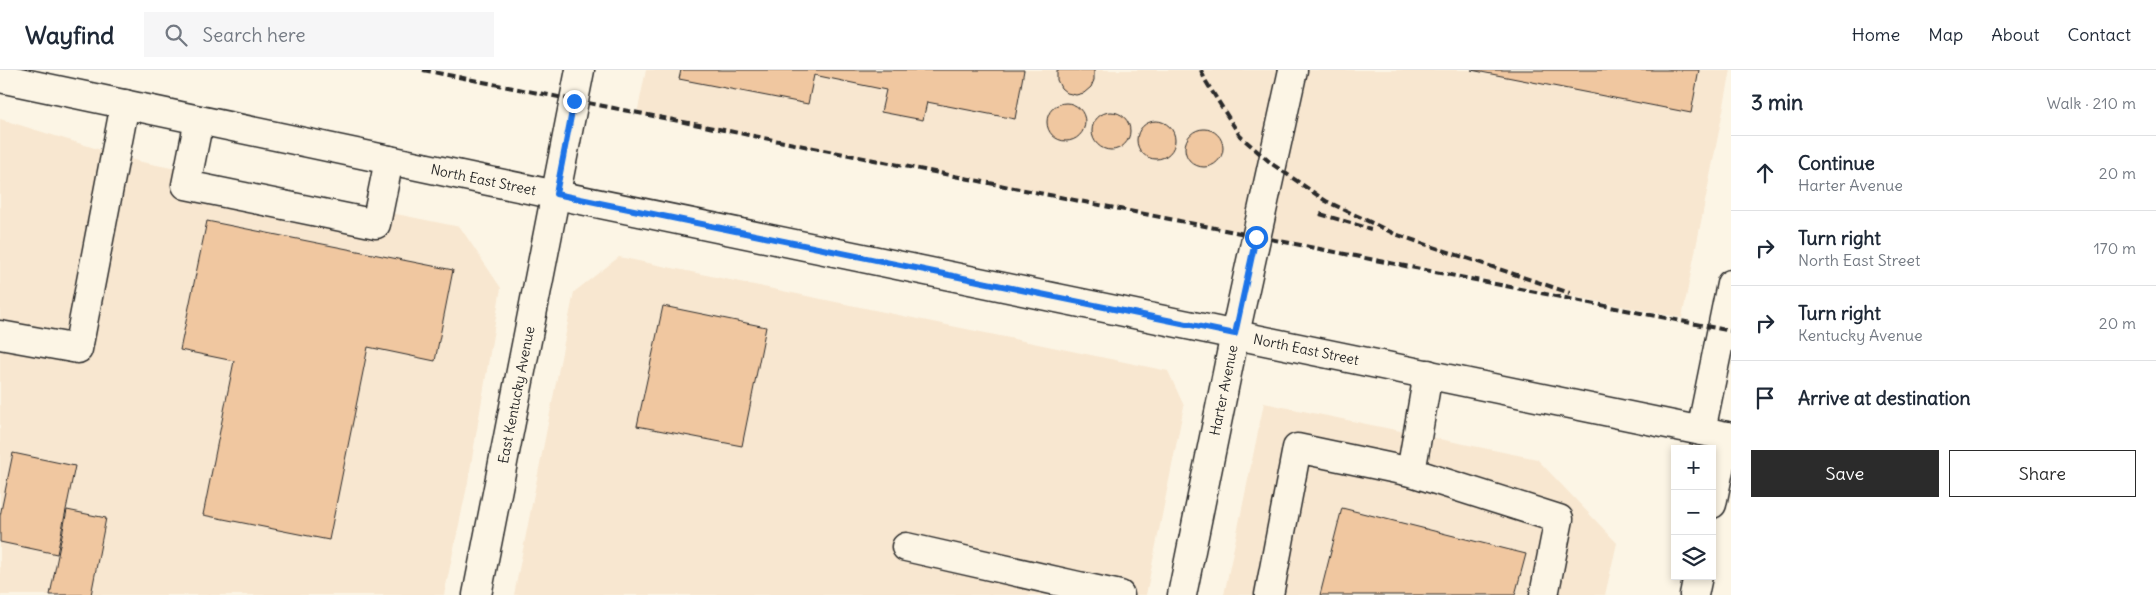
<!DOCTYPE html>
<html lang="en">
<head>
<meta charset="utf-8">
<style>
  body { margin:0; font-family:Delius,sans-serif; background:#f6f6f7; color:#1f2937 }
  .controls { position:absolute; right:15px; bottom:15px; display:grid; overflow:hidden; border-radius:0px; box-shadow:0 2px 8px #0003 }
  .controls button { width:45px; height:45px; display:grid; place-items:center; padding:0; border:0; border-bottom:1px solid #e0e1e3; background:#fff; color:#1f2937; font:25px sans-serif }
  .stop { position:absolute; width:15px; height:15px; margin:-11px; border:4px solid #1a73e8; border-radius:50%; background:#fff }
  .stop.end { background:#1a73e8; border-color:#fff; box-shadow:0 1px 5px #0008 }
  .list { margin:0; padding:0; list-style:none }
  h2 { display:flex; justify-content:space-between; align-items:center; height:65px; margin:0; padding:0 20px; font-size:21px }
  h2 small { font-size:16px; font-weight:400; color:#747a83 }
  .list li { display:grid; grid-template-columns:32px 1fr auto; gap:15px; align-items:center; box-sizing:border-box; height:75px; padding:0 20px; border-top:1px solid #e0e1e3 }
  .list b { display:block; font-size:19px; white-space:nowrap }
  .list p { margin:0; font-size:16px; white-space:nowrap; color:#747a83 }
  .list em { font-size:16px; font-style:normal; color:#747a83 }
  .actions { display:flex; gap:10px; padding:15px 20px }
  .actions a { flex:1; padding:11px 0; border:1px solid #2b2b2b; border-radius:0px; text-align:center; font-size:18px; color:#2b2b2b }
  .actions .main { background:#2b2b2b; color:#fff }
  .icon { flex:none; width:28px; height:28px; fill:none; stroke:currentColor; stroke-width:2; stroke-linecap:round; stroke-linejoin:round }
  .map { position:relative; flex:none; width:1731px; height:525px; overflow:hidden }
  header { display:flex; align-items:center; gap:30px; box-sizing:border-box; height:70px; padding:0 25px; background:#fff; border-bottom:1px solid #e0e1e3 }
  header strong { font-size:24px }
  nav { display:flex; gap:28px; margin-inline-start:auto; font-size:18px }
  .search { width:350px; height:45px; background:#f6f6f7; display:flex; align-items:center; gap:12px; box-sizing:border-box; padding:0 18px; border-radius:0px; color:#747a83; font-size:19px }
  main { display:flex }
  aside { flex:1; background:#fff }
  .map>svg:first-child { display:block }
  .built { fill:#f8e7d0 }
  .building { fill:#f0c7a0; stroke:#2b2b2b }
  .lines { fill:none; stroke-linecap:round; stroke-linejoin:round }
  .minor-casing { stroke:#2b2b2b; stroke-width:31 }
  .major-casing { stroke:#2b2b2b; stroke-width:31 }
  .highway-casing { stroke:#2b2b2b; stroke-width:31 }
  .minor { stroke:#fcf5e5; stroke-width:28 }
  .major { stroke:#fcf5e5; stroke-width:28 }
  .highway { stroke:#fcf5e5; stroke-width:28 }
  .rail { stroke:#2b2b2b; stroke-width:4; stroke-dasharray:8 4; stroke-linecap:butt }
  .route { stroke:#1a73e8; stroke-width:6 }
  .labels { text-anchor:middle; stroke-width:4; stroke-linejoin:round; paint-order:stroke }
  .street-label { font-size:14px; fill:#2b2b2b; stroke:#fcf5e5 }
</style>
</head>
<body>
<header>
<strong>Wayfind</strong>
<div class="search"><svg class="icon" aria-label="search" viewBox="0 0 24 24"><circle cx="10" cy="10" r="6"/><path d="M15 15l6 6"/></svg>Search here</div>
<nav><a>Home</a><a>Map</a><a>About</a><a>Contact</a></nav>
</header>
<main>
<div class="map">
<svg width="1731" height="525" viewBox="0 0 1731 525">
  <rect width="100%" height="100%" fill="#fcf5e5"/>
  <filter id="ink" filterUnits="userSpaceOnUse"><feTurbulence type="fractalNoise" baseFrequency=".02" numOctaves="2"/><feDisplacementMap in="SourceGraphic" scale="10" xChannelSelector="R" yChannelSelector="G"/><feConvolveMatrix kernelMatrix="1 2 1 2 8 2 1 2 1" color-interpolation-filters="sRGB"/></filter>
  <g filter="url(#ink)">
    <g class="built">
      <path d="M646,0H1731L1682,248L637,44Z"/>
      <path d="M0,49L137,91L460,157L501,218L468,412L444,525H0Z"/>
      <path d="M619,187L1168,301L1184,336L1146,525H514L574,222Z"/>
      <path d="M1264,333L1537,389L1617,473L1605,525H1224Z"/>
    </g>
    <g class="building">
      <path d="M681,0H1024L1015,49L927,32L923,50L881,42L886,20L814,5L808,34L679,9Z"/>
      <path d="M1057,0H1094V10L1091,17L1084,23L1076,25L1067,23L1061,18L1057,10Z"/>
      <path d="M1471,0H1699L1691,43Z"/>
      <circle cx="1066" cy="52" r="19"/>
      <circle cx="1111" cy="61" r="19"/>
      <circle cx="1156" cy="70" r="19"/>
      <circle cx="1204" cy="78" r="19"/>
      <path d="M207,151L453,200L435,291L368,277L329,470L203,445L234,291L180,280Z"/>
      <path d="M663,236L766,257L742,376L637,356Z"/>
      <path d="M13,383L75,396L57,484L0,472V446Z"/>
      <path d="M1342,438L1526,484L1515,525H1320Z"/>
      <path d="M67,440L106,448L91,525H50Z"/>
    </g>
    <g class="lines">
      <defs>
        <g id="minor">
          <path d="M199,50L186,115L376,154L389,90"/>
          <path d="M0,265L78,279L125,34"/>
          <path d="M1701,361L1731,214"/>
          <path d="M1411,402L1428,304"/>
          <path d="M906,477L1083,517"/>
          <path id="s1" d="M477,525L580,0"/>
          <path d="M1081,525L1083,517L1120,525"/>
          <path id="s2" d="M1182,525L1235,264L1293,0"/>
          <path d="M1269,525L1297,378L1411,402L1559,449L1544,525"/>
        </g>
        <g id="major">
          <path id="s3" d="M0,8L489,111L1731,367"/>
        </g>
        <g id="highway">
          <path d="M1712,434L1726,366"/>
          <path d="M1694,525L1698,506"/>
        </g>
      </defs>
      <use href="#minor" class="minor-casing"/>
      <use href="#major" class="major-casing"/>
      <use href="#highway" class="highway-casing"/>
      <use href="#minor" class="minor"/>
      <use href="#major" class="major"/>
      <use href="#highway" class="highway"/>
      <g class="rail">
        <path d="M423,0L1731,261"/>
        <path d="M1201,0L1205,10L1240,66L1272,94L1326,131L1395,164L1570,223"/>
        <path d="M1320,144L1371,159"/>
      </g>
    </g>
  </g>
  <g class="lines" filter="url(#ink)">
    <path class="route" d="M574,31L556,124L1235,264L1256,167"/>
  </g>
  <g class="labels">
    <g class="street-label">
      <text dy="5" stroke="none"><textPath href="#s3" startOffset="494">North East Street</textPath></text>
      <text dy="5" stroke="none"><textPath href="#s3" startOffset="1334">North East Street</textPath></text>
      <text dy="5" stroke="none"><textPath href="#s2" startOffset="209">Harter Avenue</textPath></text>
      <text dy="5" stroke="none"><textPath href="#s1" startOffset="204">East Kentucky Avenue</textPath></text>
    </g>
  </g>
</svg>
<div class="controls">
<button>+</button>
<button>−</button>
<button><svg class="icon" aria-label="layers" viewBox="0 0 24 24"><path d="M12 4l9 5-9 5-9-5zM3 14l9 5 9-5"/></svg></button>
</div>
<div class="stop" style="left:1256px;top:167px"></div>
<div class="stop end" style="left:574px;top:31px"></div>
</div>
<aside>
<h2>3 min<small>Walk · 210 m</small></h2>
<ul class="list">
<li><svg class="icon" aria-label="ahead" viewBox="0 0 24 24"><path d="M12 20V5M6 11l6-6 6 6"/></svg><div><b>Continue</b><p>Harter Avenue</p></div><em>20 m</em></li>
<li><svg class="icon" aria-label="right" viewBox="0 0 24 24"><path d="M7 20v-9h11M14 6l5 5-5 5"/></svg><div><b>Turn right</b><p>North East Street</p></div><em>170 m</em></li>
<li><svg class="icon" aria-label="right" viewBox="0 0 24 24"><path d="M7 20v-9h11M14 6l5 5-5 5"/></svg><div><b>Turn right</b><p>Kentucky Avenue</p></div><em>20 m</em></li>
<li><svg class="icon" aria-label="arrive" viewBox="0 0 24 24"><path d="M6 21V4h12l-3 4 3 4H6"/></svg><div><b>Arrive at destination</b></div></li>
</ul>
<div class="actions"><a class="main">Save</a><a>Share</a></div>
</aside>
</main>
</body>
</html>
